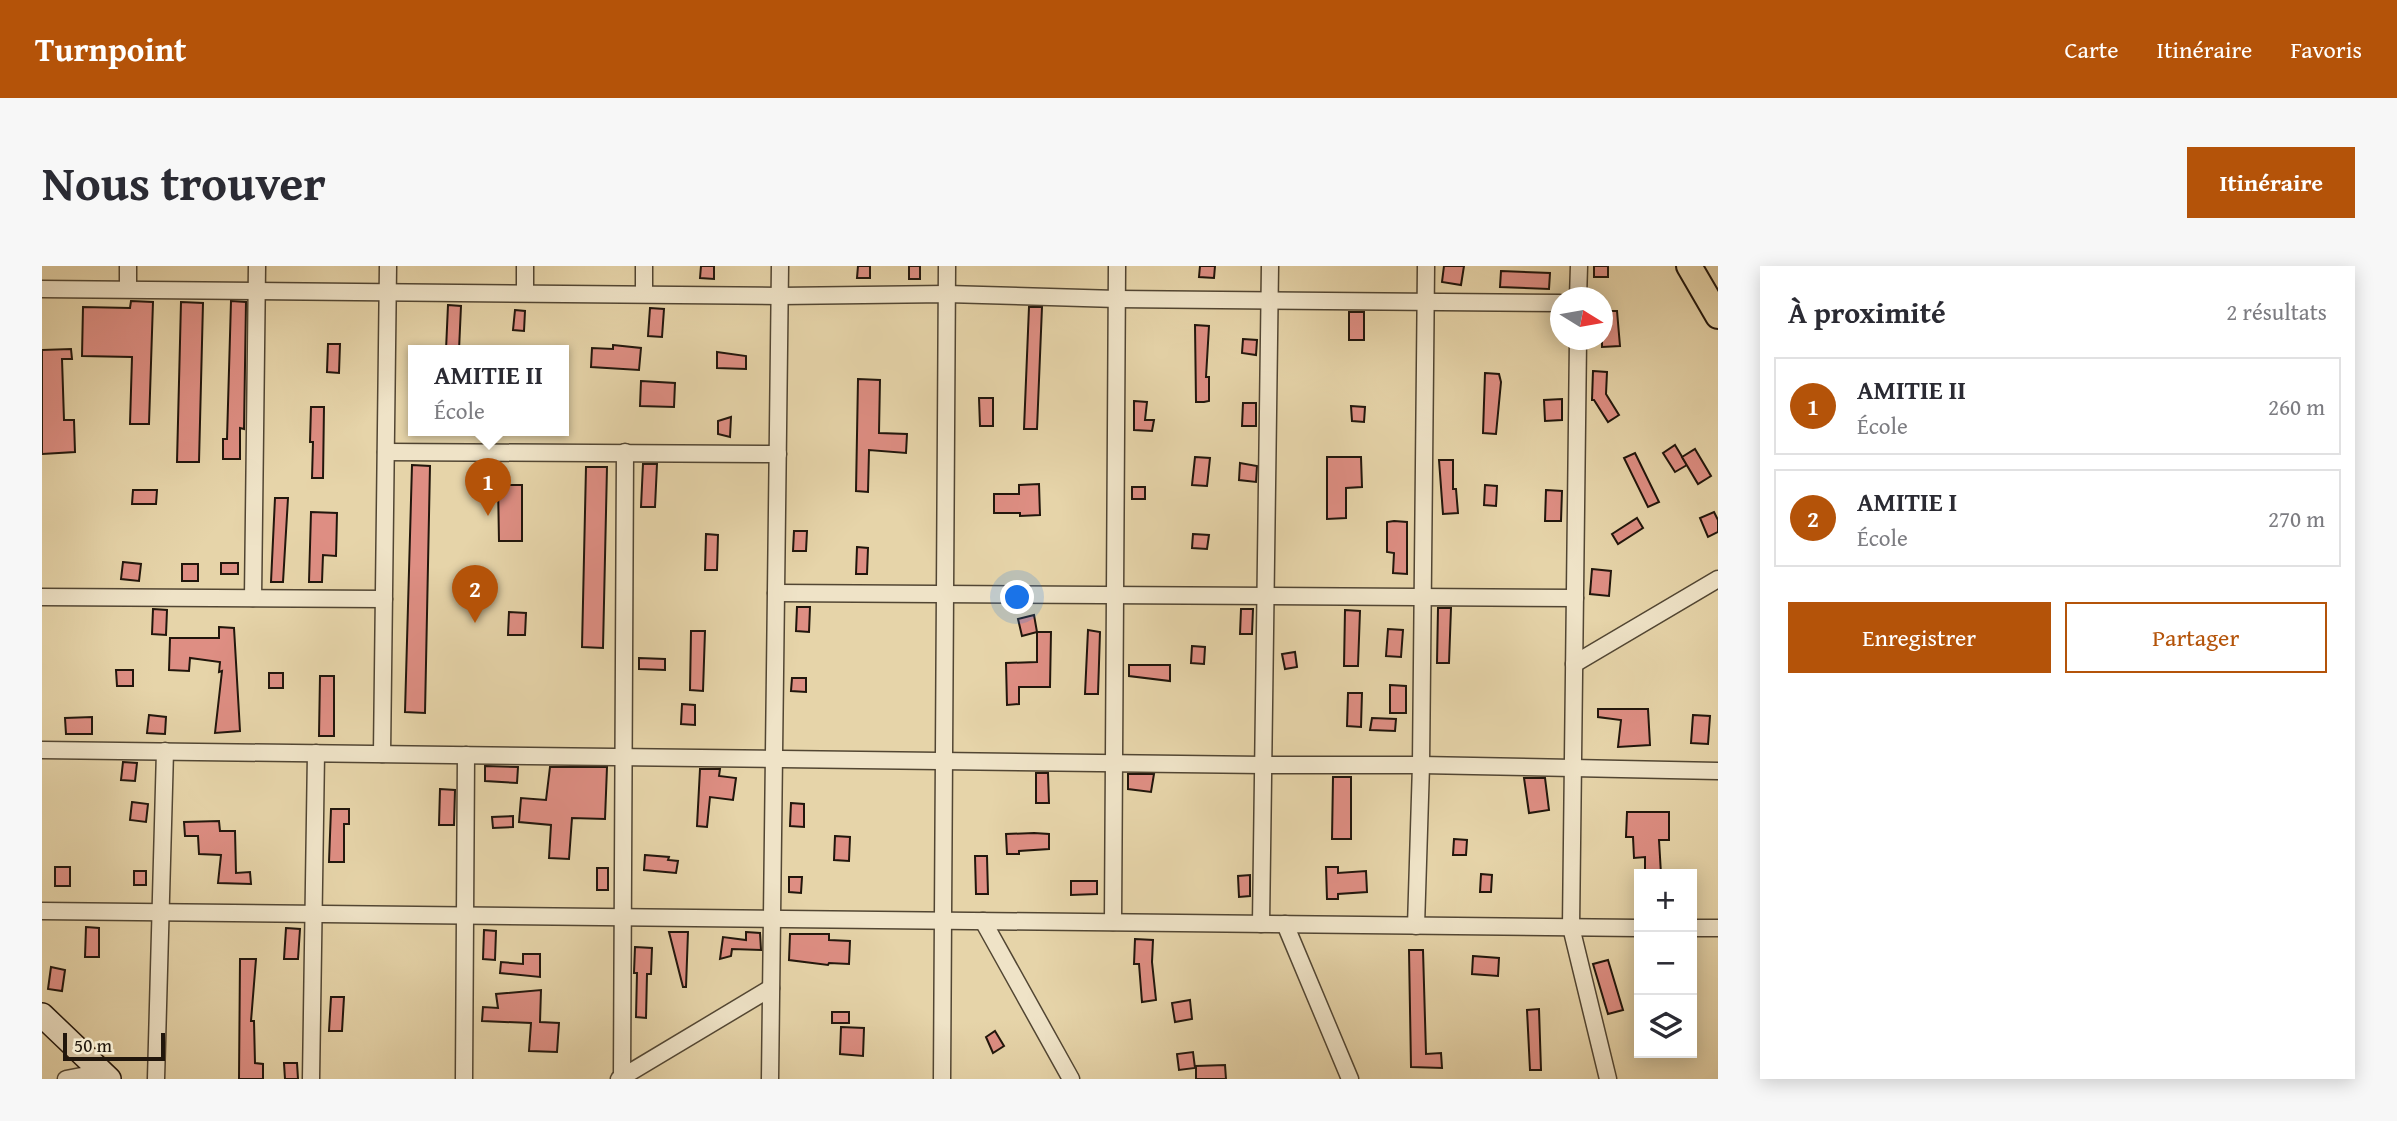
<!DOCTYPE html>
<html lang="fr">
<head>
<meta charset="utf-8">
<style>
  body { margin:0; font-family:"Gentium Book Plus",serif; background:#f7f7f7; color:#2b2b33 }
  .controls { position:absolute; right:21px; bottom:21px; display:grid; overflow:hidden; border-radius:0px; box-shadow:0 4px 18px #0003 }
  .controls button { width:63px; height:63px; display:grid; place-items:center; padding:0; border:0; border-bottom:2px solid #e1e1e2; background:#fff; color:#2b2b33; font:35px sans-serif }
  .compass { position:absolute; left:1508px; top:21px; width:63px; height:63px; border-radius:50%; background:#fff; box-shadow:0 4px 18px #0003; rotate:101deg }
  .scale { position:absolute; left:21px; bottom:18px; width:102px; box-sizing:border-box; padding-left:7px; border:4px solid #21160c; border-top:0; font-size:19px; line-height:24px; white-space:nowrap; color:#21160c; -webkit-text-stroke:5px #efe3c7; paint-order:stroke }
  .you { position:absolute; left:976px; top:332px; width:24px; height:24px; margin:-18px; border:5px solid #fff; border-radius:50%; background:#1a73e8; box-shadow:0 0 0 10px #1a73e833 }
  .badge { display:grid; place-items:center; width:46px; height:46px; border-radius:50%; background:#b45309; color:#fff; font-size:23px; font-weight:700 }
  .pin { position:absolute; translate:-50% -58px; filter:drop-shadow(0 2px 4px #0008) }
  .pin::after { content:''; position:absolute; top:37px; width:24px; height:21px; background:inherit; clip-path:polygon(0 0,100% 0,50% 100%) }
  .popup { position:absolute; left:366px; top:79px; width:161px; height:91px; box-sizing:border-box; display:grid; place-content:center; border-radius:0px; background:#fff; filter:drop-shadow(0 2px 5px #0005); font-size:23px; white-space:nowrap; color:#7c7c81 }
  .popup b { font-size:26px; color:#2b2b33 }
  .popup::after { content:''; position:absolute; left:50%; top:100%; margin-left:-14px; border:14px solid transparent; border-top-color:#fff }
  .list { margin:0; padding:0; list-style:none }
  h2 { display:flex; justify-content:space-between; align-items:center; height:91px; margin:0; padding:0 28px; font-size:30px }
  h2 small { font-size:23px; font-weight:400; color:#7c7c81 }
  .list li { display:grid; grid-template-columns:46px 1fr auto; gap:21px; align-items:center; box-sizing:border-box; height:98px; margin:0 14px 14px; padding:0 14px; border:2px solid #e1e1e2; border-radius:0px }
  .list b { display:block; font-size:26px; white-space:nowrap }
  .list p { margin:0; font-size:23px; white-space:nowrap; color:#7c7c81 }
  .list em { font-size:23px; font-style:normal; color:#7c7c81 }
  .actions { display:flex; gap:14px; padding:21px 28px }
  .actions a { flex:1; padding:16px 0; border:2px solid #b45309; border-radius:0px; text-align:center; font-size:24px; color:#b45309 }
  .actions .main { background:#b45309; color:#fff }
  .icon { flex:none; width:38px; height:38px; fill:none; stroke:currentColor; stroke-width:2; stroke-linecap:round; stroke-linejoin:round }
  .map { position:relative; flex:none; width:1676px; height:813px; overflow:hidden; border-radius:0px }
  header { display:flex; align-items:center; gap:42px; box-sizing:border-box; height:98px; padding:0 35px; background:#b45309; color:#fff }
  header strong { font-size:33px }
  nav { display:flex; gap:38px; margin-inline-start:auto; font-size:24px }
  .intro { display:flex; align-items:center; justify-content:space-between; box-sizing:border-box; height:168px; padding:0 42px }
  h1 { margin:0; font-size:49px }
  .button { padding:18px 32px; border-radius:0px; background:#b45309; color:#fff; font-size:24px; font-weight:700 }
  main { display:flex; gap:42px; padding:0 42px }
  aside { flex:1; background:#fff; border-radius:0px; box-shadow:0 4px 18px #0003 }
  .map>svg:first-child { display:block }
  .building { fill:#de8e83; stroke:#21160c; stroke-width:2 }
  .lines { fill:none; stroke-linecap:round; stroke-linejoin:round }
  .street-casing { stroke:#524633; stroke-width:19 }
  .secondary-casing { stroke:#21160c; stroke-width:26 }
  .primary-casing { stroke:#21160c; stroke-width:28 }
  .street { stroke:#efe3c7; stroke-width:16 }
  .secondary { stroke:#efe3c7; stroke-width:23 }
  .primary { stroke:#e6d4a9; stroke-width:24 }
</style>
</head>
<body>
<header>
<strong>Turnpoint</strong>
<nav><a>Carte</a><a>Itinéraire</a><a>Favoris</a></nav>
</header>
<div class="intro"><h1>Nous trouver</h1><a class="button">Itinéraire</a></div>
<main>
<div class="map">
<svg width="1676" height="813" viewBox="0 0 1676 813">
  <rect width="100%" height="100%" fill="#e6d4a9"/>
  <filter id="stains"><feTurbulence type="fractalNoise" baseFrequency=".00286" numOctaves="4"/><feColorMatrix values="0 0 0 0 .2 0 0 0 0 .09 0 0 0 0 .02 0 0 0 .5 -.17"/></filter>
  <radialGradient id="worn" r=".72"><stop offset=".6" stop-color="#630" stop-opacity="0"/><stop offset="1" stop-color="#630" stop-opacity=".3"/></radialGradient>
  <g class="building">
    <path d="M659,0H672V13L658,12Z"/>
    <path d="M816,0H828V12H815Z"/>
    <rect x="867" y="0" width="11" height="13"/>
    <path d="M1158,0H1173L1172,12L1157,11Z"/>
    <path d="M1402,0H1422L1419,19L1400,16Z"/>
    <rect x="1552" y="0" width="14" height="11"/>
    <path d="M1459,5L1508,7L1507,23L1458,21Z"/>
    <path d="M89,35L111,36L107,158H88L90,91L40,90L41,41L88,42Z"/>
    <path d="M189,35L204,36L202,163L198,162V193H181V173H185Z"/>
    <path d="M139,36L161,37L157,196H135Z"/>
    <path d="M406,39L419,40L417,84H404Z"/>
    <path d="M987,41H1000L995,163H982Z"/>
    <path d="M608,42L622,43L620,71L606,70Z"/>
    <path d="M473,44L483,45L482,65L471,64Z"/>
    <path d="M1560,45H1575L1578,80L1560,81Z"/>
    <rect x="1307" y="46" width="15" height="28"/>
    <path d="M1153,59L1167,60L1164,111H1167V135L1162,136H1154Z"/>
    <path d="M1201,73L1215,74L1214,89L1200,87Z"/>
    <path d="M286,78H298L297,107L285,106Z"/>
    <path d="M571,79L599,82L597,104L549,101L550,82L571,83Z"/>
    <path d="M29,83L30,93H20L22,154H32L33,186L0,188V84Z"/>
    <path d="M675,86L704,90V103L675,102Z"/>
    <path d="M1551,105L1565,106L1564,128L1577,149L1566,156L1552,134H1550Z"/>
    <path d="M1443,107L1457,108L1459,116L1454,168L1441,167Z"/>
    <path d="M816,113L838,114L837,167L865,168L864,187L827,184L826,226L814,225Z"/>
    <path d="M599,115L633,117L632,141L598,140Z"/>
    <path d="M937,132H951V160H938Z"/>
    <path d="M1520,133V154L1503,155L1502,134Z"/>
    <path d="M1092,135L1105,136L1103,154H1112L1110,165L1092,164Z"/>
    <path d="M1201,137H1214V160H1200Z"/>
    <path d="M1309,140L1323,141L1322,156L1310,155Z"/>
    <path d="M269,141H282L281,212H270L271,176H268Z"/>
    <path d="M689,151L688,171L676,168V155Z"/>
    <path d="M1633,179L1645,199L1633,206L1621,187Z"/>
    <path d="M1653,183L1669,210L1656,218L1640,191Z"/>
    <path d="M1593,187L1617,236L1606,241L1582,192Z"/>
    <path d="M1153,191L1168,192L1165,220L1150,219Z"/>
    <path d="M1285,191H1319L1320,221L1304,222V252L1285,253Z"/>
    <path d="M1397,194H1411V223H1414L1416,247L1401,248Z"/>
    <path d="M1198,197L1215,200L1214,216L1197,214Z"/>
    <path d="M601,198H615L613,241H599Z"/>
    <path d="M370,199L388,200L383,447L363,446Z"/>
    <path d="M544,201H565L561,382L540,381Z"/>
    <path d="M997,218L998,249L978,250V247H952V228H977V219Z"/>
    <path d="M456,219H480V275H457Z"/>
    <path d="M1443,219L1455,220L1454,240L1442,239Z"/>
    <rect x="1090" y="221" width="13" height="12"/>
    <path d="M91,224H115L114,238H90Z"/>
    <path d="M1504,224L1520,225L1519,255H1503Z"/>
    <path d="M233,232H246L241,316H229Z"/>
    <path d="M269,246L295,247L294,290L281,289L280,316H267Z"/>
    <path d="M1672,246L1676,254V266L1666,271L1658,252Z"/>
    <path d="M1595,252L1601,262L1576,278L1570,268Z"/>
    <path d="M1352,255L1365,256V308L1351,307L1352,287L1345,286V256Z"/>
    <path d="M752,265H765L764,285H751Z"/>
    <path d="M664,268L676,269L675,304H663Z"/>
    <path d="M1151,268L1167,269L1165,283L1150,282Z"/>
    <path d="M815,281L826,282L825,308H814Z"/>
    <path d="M81,296L99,298L97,315L79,313Z"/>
    <rect x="179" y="297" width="17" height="11"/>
    <rect x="140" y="298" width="16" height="17"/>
    <path d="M1550,303L1569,305L1567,330L1548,328Z"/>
    <path d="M755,341H768L767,366L754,365Z"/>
    <path d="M1396,342H1409L1407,397H1395Z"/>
    <path d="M111,343L125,344L124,369L110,368Z"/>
    <path d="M1199,343H1211L1210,368H1198Z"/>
    <path d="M1303,344L1318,345L1316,400H1302Z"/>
    <path d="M467,346L484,347L483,369H466Z"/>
    <path d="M992,349L995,366L980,370L976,353Z"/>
    <path d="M177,361L192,362L198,465L173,467L180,405L177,406L178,396L148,392L147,405L127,404L128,372H177Z"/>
    <path d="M1346,363L1361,364L1359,391L1344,390Z"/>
    <path d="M1046,364L1058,366L1056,428H1043Z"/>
    <path d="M649,365H663L661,425L648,424Z"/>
    <path d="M995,366H1009L1008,421H977V438L965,439L964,397L995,396Z"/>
    <path d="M1150,380L1163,381L1162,398L1149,397Z"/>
    <path d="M1253,386L1255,401L1243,403L1240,388Z"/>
    <path d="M597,392L623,393V404L597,403Z"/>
    <path d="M1087,399H1128V415L1087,410Z"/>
    <path d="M74,404H91V420H75Z"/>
    <rect x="227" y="407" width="14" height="15"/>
    <path d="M278,410H292V470H277Z"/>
    <path d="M750,412H764V426L749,425Z"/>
    <path d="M1348,419L1364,420V447H1348Z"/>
    <path d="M1306,427H1320L1319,461L1305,460Z"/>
    <path d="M640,438L653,439V459L639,458Z"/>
    <path d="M1556,443H1606L1608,479L1576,481L1579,454L1556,451Z"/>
    <path d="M107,449L124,451L123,468L105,467Z"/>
    <path d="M1651,449L1668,450L1666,478L1649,477Z"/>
    <path d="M50,451V468H24L23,452Z"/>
    <path d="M1330,452L1354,453L1353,465L1328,464Z"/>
    <path d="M81,496L95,497L93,515L79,514Z"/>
    <path d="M443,500L476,501L475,517L443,515Z"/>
    <path d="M508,501H565L563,553L530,552L527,593L507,592L509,559L477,556L479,532L504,534Z"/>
    <path d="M658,503H678L677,510L694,512L691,534L668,531L665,561L655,560Z"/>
    <path d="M994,507H1006L1007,537H994Z"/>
    <path d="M1086,508H1112L1109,526L1086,523Z"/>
    <path d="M1291,511H1309V573H1290Z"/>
    <path d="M1482,512H1503L1507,544L1487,547Z"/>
    <path d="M398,523L413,524L412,559H397Z"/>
    <path d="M90,536L106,538L104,556L88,554Z"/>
    <path d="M749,537L762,538V561L748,560Z"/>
    <path d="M289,543H307V558H302V596H287Z"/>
    <path d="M1585,546H1627V574H1617L1619,608H1603V591L1592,592L1591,571H1584Z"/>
    <path d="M471,550V561L451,562L450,551Z"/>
    <path d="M177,555L178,565H193L194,607L208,606L209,618L176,617L179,589L157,588L156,570H143L142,556Z"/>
    <path d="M992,567L1007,568V583L977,585V588H965L964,568Z"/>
    <path d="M793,570L808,571L807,595L792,594Z"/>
    <path d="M1412,573L1425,574L1424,589H1411Z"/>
    <path d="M603,589L627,591L626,594L636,595L634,607L602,604Z"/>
    <path d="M933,590H945L946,628H934Z"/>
    <rect x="13" y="601" width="15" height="19"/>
    <path d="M1284,601H1296V607L1324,605L1325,626L1296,628V633H1285Z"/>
    <rect x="555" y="602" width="11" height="22"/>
    <rect x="92" y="605" width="12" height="14"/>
    <path d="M1439,608L1450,609L1449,626H1438Z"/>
    <path d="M1208,609V630L1197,631L1196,610Z"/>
    <path d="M747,611H760L759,627L747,626Z"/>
    <path d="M1029,615H1055V628L1029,629Z"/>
    <path d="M44,661L57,662V691H43Z"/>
    <path d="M244,662L258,663L256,693H242Z"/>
    <path d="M442,664L454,665L453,694L441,693Z"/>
    <path d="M627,666H646L644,721H641Z"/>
    <path d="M704,666L718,667L719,684L690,683L689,690L678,693L681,671L704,674Z"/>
    <path d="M748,668H787V674L808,675L807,698L787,697L786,699L747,694Z"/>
    <path d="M1093,673L1111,674L1110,696L1114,734L1100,736L1097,698H1092Z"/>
    <path d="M593,681L610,682L609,708H605L604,752L594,751L595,707H592Z"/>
    <path d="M1367,684H1381L1384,788L1399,787L1400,802L1369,801Z"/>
    <path d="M481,688H498V711L458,707L459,696L481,698Z"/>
    <path d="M1431,690L1457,692L1456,710L1430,708Z"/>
    <path d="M198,693H214L209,755H212L213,797L221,798V813H197Z"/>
    <path d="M1566,694L1581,744L1566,748L1551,698Z"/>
    <path d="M9,701L23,704L20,725L6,723Z"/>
    <path d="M499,724L498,756L517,757L515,786L487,785L489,757L440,755L441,741L456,742L454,728Z"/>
    <path d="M289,731H302L300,765H287Z"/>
    <path d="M1148,734L1150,753L1133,756L1130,737Z"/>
    <path d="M1497,743L1499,804H1488L1485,744Z"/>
    <rect x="790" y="746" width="17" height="11"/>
    <path d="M799,761L822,762L821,790L798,788Z"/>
    <path d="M953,765L962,780L951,787L944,771Z"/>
    <path d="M1151,786L1153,802L1137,804L1135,788Z"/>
    <path d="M242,797H255L256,813H243Z"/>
    <path d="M1183,799L1184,813H1154V800Z"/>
  </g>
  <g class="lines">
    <defs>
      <g id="street">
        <path d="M0,23L737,30L905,28L1075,33L1518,37"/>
        <path d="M86,23V0"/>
        <path d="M483,27V0"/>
        <path d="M602,28V0"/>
        <path d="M1536,32L1537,0"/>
        <path d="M1536,74L1529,661L1566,813"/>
        <path d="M344,186L736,188"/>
        <path d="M734,327L1533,332"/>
        <path d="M0,331L342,333"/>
        <path d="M211,332L215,0"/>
        <path d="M1532,398L1676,313"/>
        <path d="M0,484L1221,499H1379L1676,505"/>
        <path d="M340,488L346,0"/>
        <path d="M0,645L1597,662"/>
        <path d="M941,655L1029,813"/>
        <path d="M1071,656L1075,0"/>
        <path d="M1219,658L1228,0"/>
        <path d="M1243,658L1308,813"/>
        <path d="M1374,660L1379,499L1384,0"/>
        <path d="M1650,662H1676"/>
        <path d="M24,813L60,806"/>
        <path d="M114,813L123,485"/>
        <path d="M269,813L274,487"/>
        <path d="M422,813L424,489"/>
        <path d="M577,813L729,722"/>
        <path d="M580,813L583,186"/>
        <path d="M728,813L738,0"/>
        <path d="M900,813L905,0"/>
      </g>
      <path id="secondary" d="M0,749L67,813"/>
      <path id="primary" d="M1647,0L1676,50"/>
    </defs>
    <use href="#street" class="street-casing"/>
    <use href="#secondary" class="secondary-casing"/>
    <use href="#primary" class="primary-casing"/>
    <use href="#street" class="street"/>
    <use href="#secondary" class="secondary"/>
    <use href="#primary" class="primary"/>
  </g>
  <rect width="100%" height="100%" filter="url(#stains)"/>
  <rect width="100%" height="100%" fill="url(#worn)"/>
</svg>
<div class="controls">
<button>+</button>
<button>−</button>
<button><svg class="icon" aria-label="layers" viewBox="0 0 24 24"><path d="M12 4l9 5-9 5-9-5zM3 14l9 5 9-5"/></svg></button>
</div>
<svg class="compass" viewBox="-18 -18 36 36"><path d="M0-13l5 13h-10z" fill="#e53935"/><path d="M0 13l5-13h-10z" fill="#7c7c81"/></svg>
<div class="scale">50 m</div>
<div class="you"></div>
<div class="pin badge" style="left:446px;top:250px">1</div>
<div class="popup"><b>AMITIE II</b>École</div>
<div class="pin badge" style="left:433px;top:357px">2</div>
</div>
<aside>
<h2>À proximité<small>2 résultats</small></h2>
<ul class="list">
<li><span class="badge">1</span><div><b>AMITIE II</b><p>École</p></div><em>260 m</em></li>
<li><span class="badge">2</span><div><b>AMITIE I</b><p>École</p></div><em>270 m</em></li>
</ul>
<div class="actions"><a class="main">Enregistrer</a><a>Partager</a></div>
</aside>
</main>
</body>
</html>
